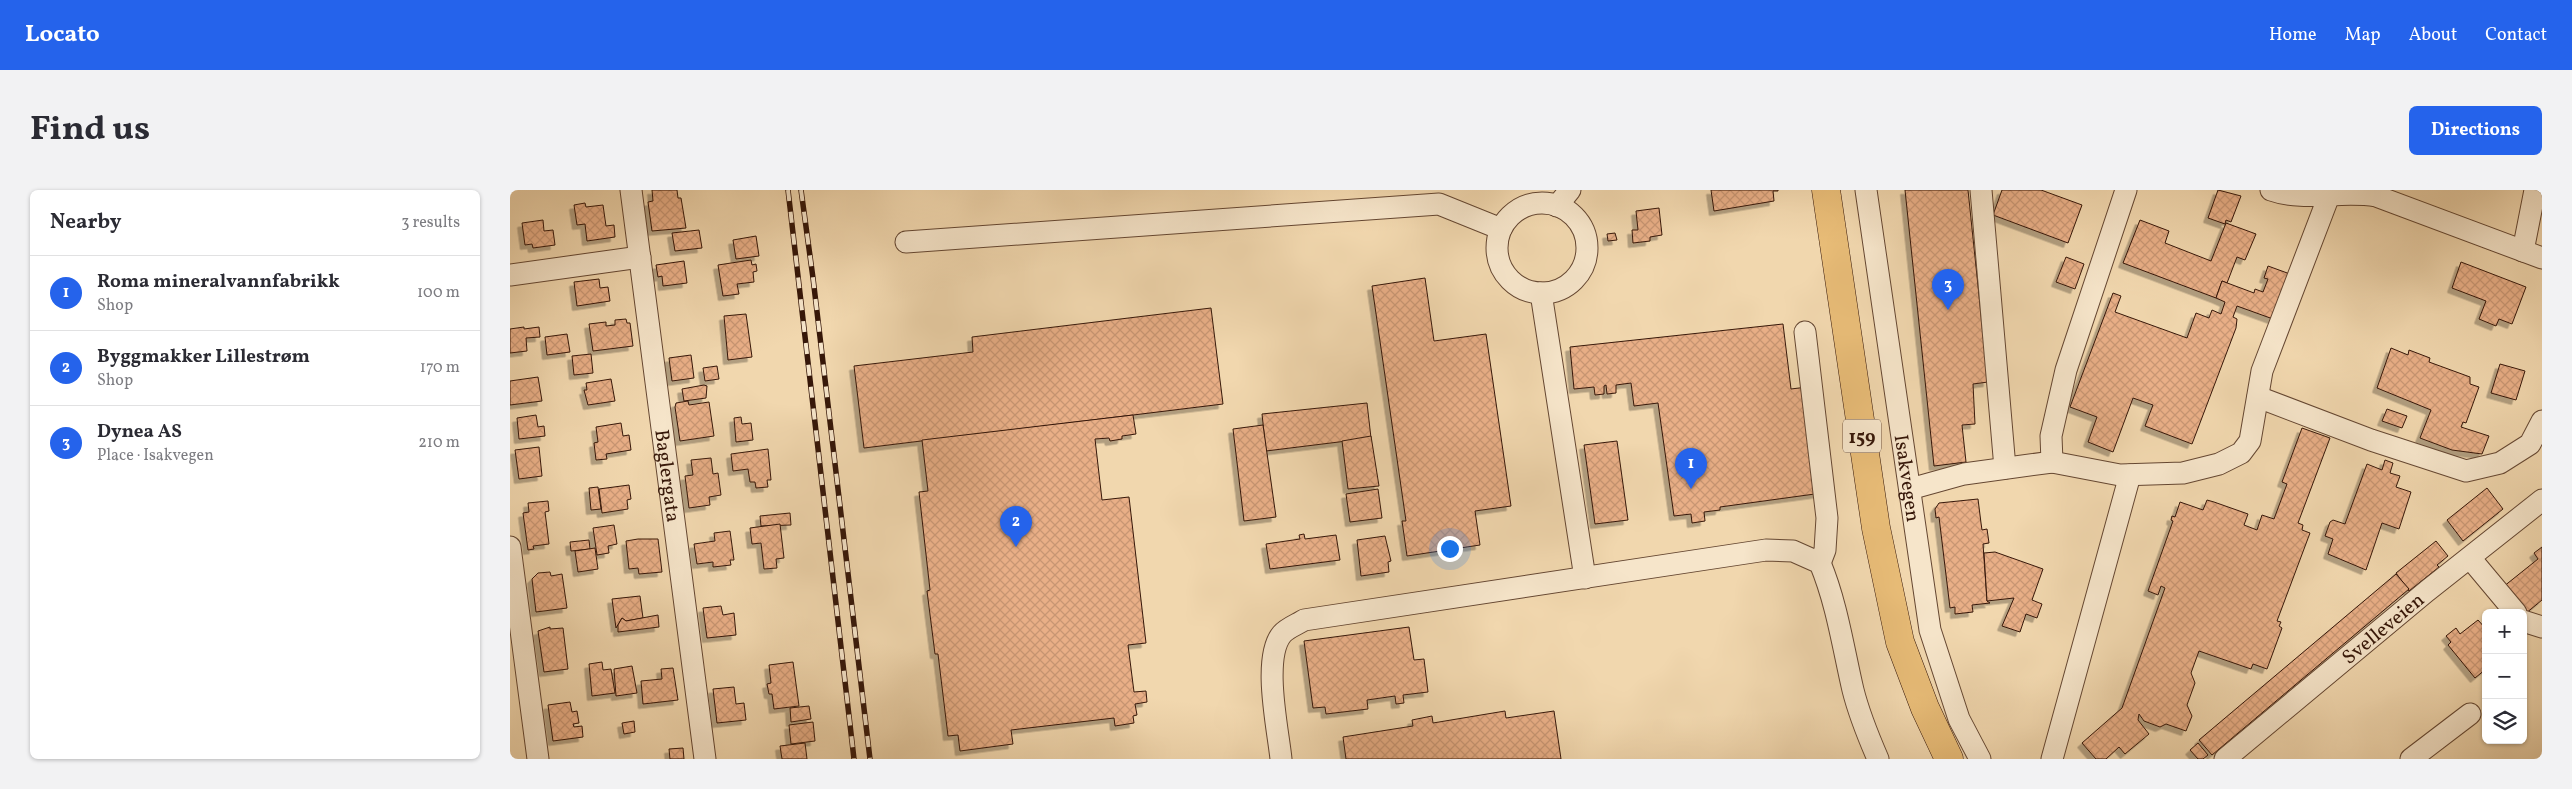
<!DOCTYPE html>
<html lang="en">
<head>
<meta charset="utf-8">
<style>
  body { margin:0; font-family:Vollkorn,serif; background:#f2f2f3; color:#2b2b33 }
  .controls { position:absolute; right:15px; bottom:15px; display:grid; overflow:hidden; border-radius:8px; box-shadow:0 1px 4px #0004 }
  .controls button { width:45px; height:45px; display:grid; place-items:center; padding:0; border:0; border-bottom:1px solid #e1e1e2; background:#fff; color:#2b2b33; font:25px sans-serif }
  .you { position:absolute; left:939px; top:358px; width:18px; height:18px; margin:-12px; border:4px solid #fff; border-radius:50%; background:#1a73e8; box-shadow:0 0 0 8px #1a73e833 }
  .badge { display:grid; place-items:center; width:32px; height:32px; border-radius:50%; background:#2563eb; color:#fff; font-size:16px; font-weight:700 }
  .pin { position:absolute; translate:-50% -41px; filter:drop-shadow(0 1px 2px #0008) }
  .pin::after { content:''; position:absolute; top:26px; width:18px; height:15px; background:inherit; clip-path:polygon(0 0,100% 0,50% 100%) }
  .list { margin:0; padding:0; list-style:none }
  h2 { display:flex; justify-content:space-between; align-items:center; height:65px; margin:0; padding:0 20px; font-size:21px }
  h2 small { font-size:16px; font-weight:400; color:#7c7c81 }
  .list li { display:grid; grid-template-columns:32px 1fr auto; gap:15px; align-items:center; box-sizing:border-box; height:75px; padding:0 20px; border-top:1px solid #e1e1e2 }
  .list b { display:block; font-size:19px; white-space:nowrap }
  .list p { margin:0; font-size:16px; white-space:nowrap; color:#7c7c81 }
  .list em { font-size:16px; font-style:normal; color:#7c7c81 }
  .icon { flex:none; width:28px; height:28px; fill:none; stroke:currentColor; stroke-width:2; stroke-linecap:round; stroke-linejoin:round }
  .map { position:relative; flex:none; width:2032px; height:569px; overflow:hidden; border-radius:8px }
  header { display:flex; align-items:center; gap:30px; box-sizing:border-box; height:70px; padding:0 25px; background:#2563eb; color:#fff }
  header strong { font-size:24px }
  nav { display:flex; gap:28px; margin-inline-start:auto; font-size:18px }
  .intro { display:flex; align-items:center; justify-content:space-between; box-sizing:border-box; height:120px; padding:0 30px }
  h1 { margin:0; font-size:35px }
  .button { padding:12px 22px; border-radius:8px; background:#2563eb; color:#fff; font-size:18px; font-weight:700 }
  main { display:flex; gap:30px; padding:0 30px }
  aside { flex:1; background:#fff; border-radius:8px; box-shadow:0 1px 4px #0004 }
  .map>svg:first-child { display:block }
  .building { fill:url(#building-cross-hatch); stroke:#361709; filter:url(#shadow) }
  .lines { fill:none; stroke-linecap:round; stroke-linejoin:round }
  .minor-casing { stroke:#654732; stroke-width:23 }
  .highway-casing { stroke:#361709; stroke-width:29 }
  .minor { stroke:#f6e5ca; stroke-width:21 }
  .highway { stroke:#e8bc77; stroke-width:28 }
  .rail-casing { stroke:#361709; stroke-width:5.5 }
  .rail { stroke:#f6e5ca; stroke-width:4; stroke-dasharray:11; stroke-linecap:butt }
  .labels { text-anchor:middle; stroke-width:4.5; stroke-linejoin:round; paint-order:stroke }
  .shield { fill:#f6e5ca; stroke:#705543; stroke-width:1 }
  .shield-label { font-size:19px; font-weight:bold; fill:#361709 }
  .street-label { font-size:20px; fill:#361709; stroke:#f6e5ca }
</style>
</head>
<body>
<header>
<strong>Locato</strong>
<nav><a>Home</a><a>Map</a><a>About</a><a>Contact</a></nav>
</header>
<div class="intro"><h1>Find us</h1><a class="button">Directions</a></div>
<main>
<aside>
<h2>Nearby<small>3 results</small></h2>
<ul class="list">
<li><span class="badge">1</span><div><b>Roma mineralvannfabrikk</b><p>Shop</p></div><em>100 m</em></li>
<li><span class="badge">2</span><div><b>Byggmakker Lillestrøm</b><p>Shop</p></div><em>170 m</em></li>
<li><span class="badge">3</span><div><b>Dynea AS</b><p>Place · Isakvegen</p></div><em>210 m</em></li>
</ul>
</aside>
<div class="map">
<svg width="2032" height="569" viewBox="0 0 2032 569">
  <defs>
    <pattern id="building-cross-hatch" width="8" height="8" patternUnits="userSpaceOnUse" patternTransform="scale(1.25)"><rect width="8" height="8" fill="#e9af87"/><path d="M0 0l8 8M0 8l8-8" fill="none" stroke="#c89673"/></pattern>
    <filter id="shadow"><feDropShadow dx="-4.5" dy="4.5" stdDeviation="0" flood-color="#0004"/></filter>
  </defs>
  <rect width="100%" height="100%" fill="#f1d7ae"/>
  <filter id="stains"><feTurbulence type="fractalNoise" baseFrequency=".004" numOctaves="4"/><feColorMatrix values="0 0 0 0 .2 0 0 0 0 .09 0 0 0 0 .02 0 0 0 .5 -.17"/></filter>
  <radialGradient id="worn" r=".72"><stop offset=".6" stop-color="#630" stop-opacity="0"/><stop offset="1" stop-color="#630" stop-opacity=".3"/></radialGradient>
  <g class="building">
    <path d="M142,0H167L168,8H171L176,38L142,41L138,12L143,11Z"/>
    <path d="M1201,0H1268V1H1263L1264,11L1204,21Z"/>
    <path d="M1395,0H1458L1478,192L1463,194L1465,234L1452,235L1456,272L1424,276Z"/>
    <path d="M1492,0H1531L1572,15L1558,53L1483,25Z"/>
    <path d="M1708,0L1731,6L1721,32L1716,30L1715,34L1698,28Z"/>
    <path d="M75,13L76,17L93,15L96,36L104,35L105,47L77,51L75,34L67,35L64,15Z"/>
    <path d="M1149,18L1152,45L1140,47V51L1123,53L1122,40H1128L1126,21Z"/>
    <path d="M33,30L34,41L43,40L45,55L23,58L22,54L15,55L12,33Z"/>
    <path d="M1630,30L1659,41L1655,53L1701,71L1716,33L1746,44L1735,70L1727,67L1717,93L1712,91L1706,108L1613,73Z"/>
    <path d="M189,40L192,58L165,61L162,43Z"/>
    <path d="M1105,43L1107,50L1098,51L1097,44Z"/>
    <path d="M246,46L249,66L226,69L223,50Z"/>
    <path d="M1556,67L1574,74L1565,99L1546,92Z"/>
    <path d="M241,70L242,75L246,74L247,81L243,82L244,92L227,94L229,104L213,106L208,75Z"/>
    <path d="M174,71L177,93L153,96L152,86L148,87L146,75Z"/>
    <path d="M1951,72L2016,97L2002,134L1989,129L1986,136L1969,129L1976,111L1942,98Z"/>
    <path d="M1758,76L1780,84L1763,129L1727,116L1723,127L1727,129L1726,138L1682,254L1635,236L1643,215L1623,208L1603,262L1578,252L1587,227L1560,217L1603,103L1611,106L1605,122L1677,148L1686,123L1699,128L1702,120L1711,124L1715,112L1706,108L1712,91L1744,103L1745,99L1753,102L1758,89L1754,88Z"/>
    <path d="M915,88L924,151L976,144L1001,316L965,321L970,355L897,366L892,331H896L862,96Z"/>
    <path d="M89,89L90,98L98,97L100,111L67,116L64,92Z"/>
    <path d="M701,118L713,214L354,258L344,176L463,162L462,147Z"/>
    <path d="M236,124L242,167L218,170L214,126Z"/>
    <path d="M116,129L117,133H120L123,156L83,161L79,134L96,132V136L105,135V130Z"/>
    <path d="M1273,134L1281,199L1297,197L1312,303L1210,317V320L1194,322L1195,331L1182,333L1181,324L1164,326L1148,213L1124,216L1121,193L1106,195V203L1097,204L1096,195L1094,196V204L1085,205L1084,197L1064,199L1060,157Z"/>
    <path d="M14,137V139L29,137L30,147L16,148L17,161L0,163V139Z"/>
    <path d="M57,144L60,162L37,165L35,147Z"/>
    <path d="M1881,158L1898,165L1899,160L1920,168L1919,172L1960,187V194L1969,197L1956,233L1953,232L1951,237L1979,246L1972,264L1942,260L1910,248L1921,220L1867,198Z"/>
    <path d="M81,164L83,183L64,185L62,166Z"/>
    <path d="M181,165L184,188L162,191L159,168Z"/>
    <path d="M1990,174L2015,181L2006,210L1981,203Z"/>
    <path d="M207,176L209,189L195,191L193,178Z"/>
    <path d="M28,187L32,211L0,215V191Z"/>
    <path d="M101,189L105,211L78,215L74,200H77L76,193Z"/>
    <path d="M194,195L197,196L196,208L174,211L172,199Z"/>
    <path d="M178,211L179,215L199,212L204,246L170,251L165,217L166,213Z"/>
    <path d="M857,213L861,248L756,261L752,224Z"/>
    <path d="M1877,219L1897,226L1892,238L1872,231Z"/>
    <path d="M26,225L28,237L34,236L35,246L9,249L7,228Z"/>
    <path d="M623,225L626,244L612,246V249L600,251L599,248L585,249L592,310L619,307L636,453L618,455L624,502L636,501L637,512L625,514L627,525L623,526L624,533L605,536L604,528L501,540L503,554L450,561L448,545L438,546L428,464H425L417,401L420,400L409,302L418,301L412,250Z"/>
    <path d="M231,227L232,234L241,233L243,250L226,252L224,228Z"/>
    <path d="M111,233L113,246L119,245L121,260L96,264L97,269L86,270L84,253L88,252L86,237Z"/>
    <path d="M753,235L766,327L734,331L723,239Z"/>
    <path d="M1792,238L1820,248L1788,333L1793,335L1792,340L1800,343L1767,431L1771,432L1769,436L1772,438L1757,479L1743,474L1741,479L1689,461L1681,483L1685,493L1677,515L1682,526L1676,541L1656,534L1650,537L1634,531L1629,524L1628,530L1639,544L1615,564L1609,557L1596,569H1586L1572,553L1612,518L1655,398L1651,396L1648,405L1638,401L1663,331L1661,330L1662,326L1665,327L1670,312L1693,320L1697,310L1704,312L1738,324L1734,335L1747,340L1752,325L1764,329L1777,294L1772,292Z"/>
    <path d="M861,246L869,296L838,299L832,251Z"/>
    <path d="M1107,251L1118,330L1085,334L1074,255Z"/>
    <path d="M29,257L32,286L9,289L5,260Z"/>
    <path d="M258,259L261,290H257L258,297L246,298L245,292H240L238,279L223,281L221,264Z"/>
    <path d="M201,268L203,284L208,283L211,305L199,307L200,315L179,318L175,286L183,285L181,270Z"/>
    <path d="M1875,270L1883,273L1880,283L1890,286L1886,297L1901,302L1889,339L1872,333L1856,380L1818,364L1823,349L1815,346L1820,332L1823,330L1835,334L1857,274L1872,280Z"/>
    <path d="M119,295L121,309L117,310L118,319L92,323L89,299Z"/>
    <path d="M88,297L91,319L81,320L79,298Z"/>
    <path d="M1977,298L1993,319L1953,351L1937,330Z"/>
    <path d="M868,299L872,328L840,332L836,304Z"/>
    <path d="M1468,309L1471,333L1472,340L1477,339L1479,353L1473,354L1477,411L1480,413L1462,415L1463,422L1445,424V417L1440,418L1429,327L1426,328L1425,319L1429,313Z"/>
    <path d="M38,311L39,321L35,322L39,354L23,356L24,359L18,360L13,323L19,322L18,313Z"/>
    <path d="M280,323L281,335L251,336L250,326Z"/>
    <path d="M270,334L274,368L266,369L267,378L254,379L251,353L242,354L240,338Z"/>
    <path d="M104,335L107,354L98,356L99,363L87,365L83,338Z"/>
    <path d="M220,341L224,370H220L221,375L203,377V372L187,374L184,354L205,351L204,343Z"/>
    <path d="M794,344L795,349L826,345L830,370L760,379L756,354L790,349L789,345Z"/>
    <path d="M875,346L881,371L878,372L879,382L851,386L847,350Z"/>
    <path d="M128,349H148L152,382L129,384L128,378L119,379L116,351Z"/>
    <path d="M79,350L80,359L61,361L60,352Z"/>
    <path d="M1926,351L1938,366L1927,375L1929,377L1899,401L1886,383Z"/>
    <path d="M2032,357V410L2015,424L1993,397L2028,369L2024,363Z"/>
    <path d="M85,358L88,379L68,382L65,361Z"/>
    <path d="M1485,362L1533,379L1522,410L1532,414L1527,428L1516,424L1510,442L1492,436L1504,408L1477,411L1474,363Z"/>
    <path d="M40,382L41,386L52,384L57,418L26,422L22,389L28,383Z"/>
    <path d="M1886,384L1899,399L1702,565L1689,550Z"/>
    <path d="M130,406L133,428L116,431L112,428L106,438L102,409Z"/>
    <path d="M211,416L213,425L224,423L226,445L197,448L193,418Z"/>
    <path d="M148,425L149,437L108,442V435L112,428L116,431Z"/>
    <path d="M1968,430L1976,439V479L1965,488L1938,455L1941,452L1936,446L1946,438L1950,444Z"/>
    <path d="M40,437V439L53,438L58,479L34,482L28,441Z"/>
    <path d="M899,437L904,470L914,469L918,502L893,505L894,513L886,514L885,506L857,510L858,519L816,524L815,517L803,518L794,451Z"/>
    <path d="M92,472L93,480L101,479L105,503L82,506L79,474Z"/>
    <path d="M283,472L289,516L264,519L262,504H259L257,494L261,493L259,475Z"/>
    <path d="M122,476L127,503L106,506L104,479Z"/>
    <path d="M163,478L168,510L133,514L131,491L152,489L151,479Z"/>
    <path d="M224,497L226,514L234,513L236,530L207,533L203,499Z"/>
    <path d="M60,512L62,522L67,521L69,533L63,534L64,537L72,536L73,547L43,551L38,515Z"/>
    <path d="M299,516L301,529L281,532L280,518Z"/>
    <path d="M995,521L996,528L1044,521L1051,569H836L833,547L903,536L902,530L922,526L923,533Z"/>
    <path d="M124,531L125,542L114,544L112,533Z"/>
    <path d="M303,532L305,551L281,554L279,535Z"/>
    <path d="M295,553L297,569H272L270,556Z"/>
    <path d="M1688,553L1698,565L1693,569H1688L1680,560Z"/>
    <path d="M173,558L174,569H160L159,559Z"/>
  </g>
  <g class="lines">
    <defs>
      <g id="minor">
        <path id="s1" d="M121,0L195,569"/>
        <path id="s2" d="M1356,0L1420,440L1449,529L1470,569"/>
        <path d="M1471,0L1495,278"/>
        <path d="M1761,0C1795,12 1831,0 1866,6L2032,68"/>
        <circle cx="1032" cy="58" r="45"/>
        <path d="M1047,16L1060,0"/>
        <path d="M396,52L929,14L991,39"/>
        <path d="M2013,61L2025,0"/>
        <path d="M0,85L130,67"/>
        <path d="M1031,103L1075,388"/>
        <path d="M1295,142L1317,328L1315,360L1310,373"/>
        <path d="M1748,207L1861,250L1956,281L1990,273L2020,254L2032,231"/>
        <path d="M1542,272L1610,285L1673,283L1709,274L1731,263L1740,251L1752,181L1820,3"/>
        <path d="M1400,299L1454,284L1542,272L1541,246L1556,180L1616,0"/>
        <path d="M0,357L28,569"/>
        <path d="M1960,368L2006,423"/>
        <path d="M2013,431L2032,437"/>
        <path d="M771,569C768,539 752,468 772,444C777,438 788,434 794,430L1256,360L1283,361L1310,373C1327,414 1333,457 1343,500C1349,524 1358,546 1368,569"/>
        <path d="M1542,569L1620,285"/>
        <path id="s3" d="M1715,569L1917,401L2032,310"/>
        <path d="M1901,569L1960,524"/>
      </g>
      <path id="highway" d="M1316,0L1366,338L1390,452L1415,518L1439,569"/>
    </defs>
    <use href="#minor" class="minor-casing"/>
    <use href="#highway" class="highway-casing"/>
    <use href="#minor" class="minor"/>
    <use href="#highway" class="highway"/>
    <defs>
      <g id="rail">
        <path d="M278,0L344,569"/>
        <path d="M291,0L303,88L360,569"/>
      </g>
    </defs>
    <use href="#rail" class="rail-casing"/>
    <use href="#rail" class="rail"/>
  </g>
  <g class="labels">
    <rect class="shield" x="1333" y="229.5" width="38" height="33" rx="4"/>
    <g class="shield-label">
      <text x="1352" y="253">159</text>
    </g>
    <g class="street-label">
      <text dy="7" stroke="none"><textPath href="#s1" startOffset="288">Baglergata</textPath></text>
      <text dy="7" stroke="none"><textPath href="#s2" startOffset="291">Isakvegen</textPath></text>
      <text dy="7" stroke="none"><textPath href="#s3" startOffset="205">Svelleveien</textPath></text>
    </g>
  </g>
  <rect width="100%" height="100%" filter="url(#stains)"/>
  <rect width="100%" height="100%" fill="url(#worn)"/>
</svg>
<div class="controls">
<button>+</button>
<button>−</button>
<button><svg class="icon" aria-label="layers" viewBox="0 0 24 24"><path d="M12 4l9 5-9 5-9-5zM3 14l9 5 9-5"/></svg></button>
</div>
<div class="you"></div>
<div class="pin badge" style="left:1181px;top:299px">1</div>
<div class="pin badge" style="left:506px;top:357px">2</div>
<div class="pin badge" style="left:1438px;top:120px">3</div>
</div>
</main>
</body>
</html>
